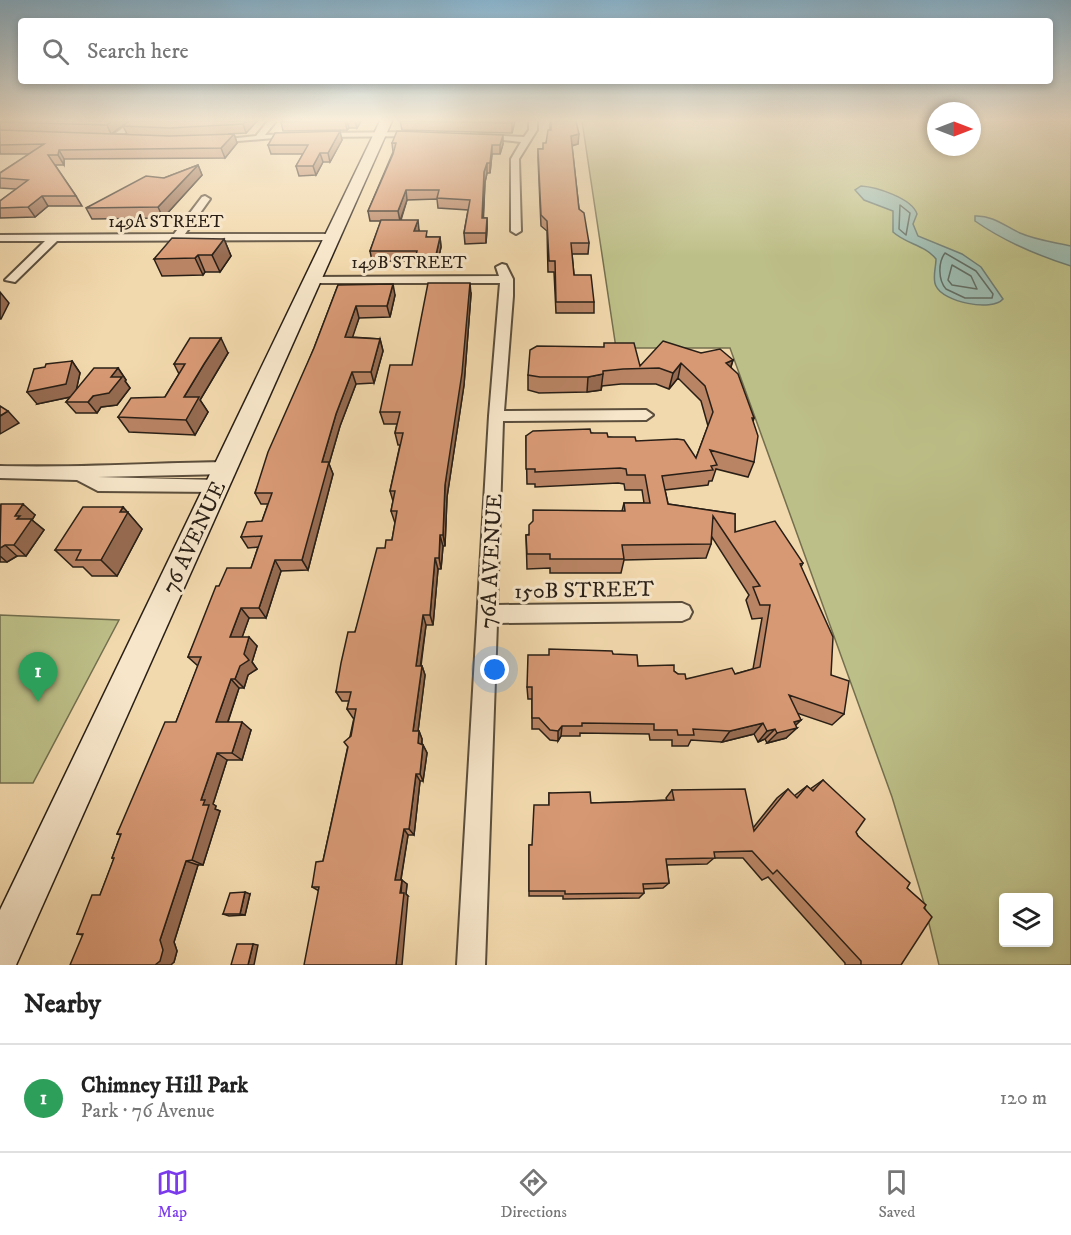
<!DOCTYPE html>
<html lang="en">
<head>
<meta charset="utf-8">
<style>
  body { margin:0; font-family:"IM FELL DW Pica",serif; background:#f6f6f6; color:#222 }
  .controls { position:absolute; right:18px; bottom:18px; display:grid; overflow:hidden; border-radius:6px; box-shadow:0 3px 9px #0003 }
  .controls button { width:54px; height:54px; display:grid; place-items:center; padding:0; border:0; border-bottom:2px solid #e0e0e0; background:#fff; color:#222; font:30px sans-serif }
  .compass { position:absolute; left:927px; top:102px; width:54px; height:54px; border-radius:50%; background:#fff; box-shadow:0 3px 9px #0003; rotate:90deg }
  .you { position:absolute; left:495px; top:670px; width:21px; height:21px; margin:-15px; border:4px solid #fff; border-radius:50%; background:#1a73e8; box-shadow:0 0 0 9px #1a73e833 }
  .badge { display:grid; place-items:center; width:39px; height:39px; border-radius:50%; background:#7c3aed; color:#fff; font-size:20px; font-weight:700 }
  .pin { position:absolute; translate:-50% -50px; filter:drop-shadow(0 2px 3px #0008) }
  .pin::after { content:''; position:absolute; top:32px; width:21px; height:18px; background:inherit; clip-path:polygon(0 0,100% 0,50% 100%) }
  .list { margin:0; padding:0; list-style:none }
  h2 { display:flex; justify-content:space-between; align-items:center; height:78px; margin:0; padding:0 24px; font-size:26px }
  h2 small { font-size:20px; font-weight:400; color:#767676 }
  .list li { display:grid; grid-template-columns:39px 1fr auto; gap:18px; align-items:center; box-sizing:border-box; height:108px; padding:0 24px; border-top:2px solid #e0e0e0 }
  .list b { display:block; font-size:22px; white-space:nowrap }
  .list p { margin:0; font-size:20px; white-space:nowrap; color:#767676 }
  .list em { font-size:20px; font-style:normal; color:#767676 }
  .icon { flex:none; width:33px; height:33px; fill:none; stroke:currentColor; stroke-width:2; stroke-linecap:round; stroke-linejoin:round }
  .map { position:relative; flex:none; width:1071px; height:965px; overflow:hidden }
  .search { position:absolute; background:#fff; box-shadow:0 3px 9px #0003; left:18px; right:18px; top:18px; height:66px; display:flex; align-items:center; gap:15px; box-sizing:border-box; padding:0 21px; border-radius:6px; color:#767676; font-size:22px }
  .sheet { height:186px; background:#fff }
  nav { display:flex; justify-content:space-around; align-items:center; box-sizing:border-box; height:84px; border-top:2px solid #e0e0e0; background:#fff; font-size:16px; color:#767676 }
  nav a { display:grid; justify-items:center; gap:3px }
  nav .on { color:#7c3aed }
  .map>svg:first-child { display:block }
  .green { fill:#bdbf88; stroke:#736f4f; stroke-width:1.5; fill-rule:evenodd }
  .water { fill:#9cbaaf; stroke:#6e7c72; stroke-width:1.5 }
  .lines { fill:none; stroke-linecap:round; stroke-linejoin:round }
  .shore { stroke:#626c62; stroke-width:1.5 }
  .street-casing { stroke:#5b4e3c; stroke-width:4 }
  .secondary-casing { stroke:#291f16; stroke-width:3 }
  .street { fill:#f7e6ca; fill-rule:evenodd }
  .secondary { fill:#f7e6ca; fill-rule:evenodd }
  .wall { fill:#b98464; stroke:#291f16; stroke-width:1.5 }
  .shaded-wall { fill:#966b51; stroke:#291f16; stroke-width:1.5 }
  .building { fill:#d79974; stroke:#291f16; stroke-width:1.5 }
  .labels { text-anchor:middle; stroke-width:6; stroke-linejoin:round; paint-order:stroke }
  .far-street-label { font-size:18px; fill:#291f16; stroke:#f7e6ca }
  .street-label { font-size:22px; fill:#291f16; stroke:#f7e6ca }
</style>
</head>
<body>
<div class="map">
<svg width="1071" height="965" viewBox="0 0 1071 965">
  <rect width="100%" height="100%" fill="#f2d9ad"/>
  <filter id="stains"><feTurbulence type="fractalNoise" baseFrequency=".00333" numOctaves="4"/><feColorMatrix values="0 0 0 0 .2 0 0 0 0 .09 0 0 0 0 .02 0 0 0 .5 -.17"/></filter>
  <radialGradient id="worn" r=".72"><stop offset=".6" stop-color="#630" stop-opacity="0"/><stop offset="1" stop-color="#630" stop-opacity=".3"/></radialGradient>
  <g class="green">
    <path d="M582,121H936V147H972V121H1071V965H939L924,903L892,797L730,348H616ZM1004,898H1048V942H1004Z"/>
    <path d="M0,615L119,620L33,783H0Z"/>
  </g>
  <g class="water">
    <path d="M861,186C876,187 912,198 917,214L913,224L918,236L962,254L981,267L1003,299C992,312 943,302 936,286C932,279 936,267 936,259C925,245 906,244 893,232V211L864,200L855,190Z"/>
    <path d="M975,216C992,215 1005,226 1020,233C1036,240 1053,242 1071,246V266C1036,255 1005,242 975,221Z"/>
  </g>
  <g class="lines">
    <g class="shore">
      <path d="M900,205L910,213L906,235L899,229Z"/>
      <path d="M945,253L976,271L993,294L992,298H965L946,289C938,280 938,262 945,253Z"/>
      <path d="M952,265L971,276L977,289L952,285L948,280Z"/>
    </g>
    <defs>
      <g id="street">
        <path d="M132,121H140L118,140H112V136Z"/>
        <path d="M268,121H276L265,135L293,134L297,136L214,143L210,141L256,136Z"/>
        <path d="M529,121H537V130L519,159L521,231L516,234L511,231V159L521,142L476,137L480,135L524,137L529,130Z"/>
        <path d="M416,132L419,136L318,137L314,135L318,133Z"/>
        <path d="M205,196L210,199L185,234H332L337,237L332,240L57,241L15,282L5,280L45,241H0V235L174,234L202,197Z"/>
        <path d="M502,264L506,265L513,279V296L504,411L646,410L653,415L646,420L503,421L497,605L682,603L689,606L692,612L689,618L682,621L497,623L485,965H457L489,416L500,283H312L306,280L312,277L499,276L496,267Z"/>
        <path d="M225,462L233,468L225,474L98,477L217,480L223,482L225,486L223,490L217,492L98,491L77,480L0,478V466C75,468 150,463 225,462Z"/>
      </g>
      <path id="secondary" d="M380,121H392L16,965H0V910Z"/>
    </defs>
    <use href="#street" class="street-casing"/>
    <use href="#secondary" class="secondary-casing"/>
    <use href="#street" class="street"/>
    <use href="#secondary" class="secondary"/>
  </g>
  <g class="wall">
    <path d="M0,121H129L111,134H127L123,126L129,121H257L246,133L228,134H234L237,143L225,158L64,159V165H55L76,196L82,206H48L35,217L0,218V201L16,189L0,188V173L30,154H0Z"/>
    <path d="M282,121H361L357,128H349L347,130L283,131L281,122Z"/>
    <path d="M400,121H515L512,133L402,130Z"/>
    <path d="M550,121H576L578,144L572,146L579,209L589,243L588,254H572L574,275L594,302V313H556L554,272H548L547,231L541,226L538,159V149H543L546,143L550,130Z"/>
    <path d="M342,140L330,162H323L316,175L299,176L296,166L303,154H271L268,145Z"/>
    <path d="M392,143L503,144L500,154H492L490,173H487L485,182L483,218H487V229L486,243L465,244L464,233L468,210L438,208L437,199L407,200L401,220L419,230V231L428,237H440L441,247L437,265H417V261H372L370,251L381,221H370L368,211L393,152Z"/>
    <path d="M198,165L202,175L163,218L92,219L86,208Z"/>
    <path d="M224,239L231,256L220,272H205L203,275L162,276L154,259Z"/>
    <path d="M338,285L395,295L390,317L359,318L352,337L380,339L383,351L374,383L356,384L340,426L329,464L333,474L308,570L281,571L266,618H249L242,637L257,646L252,662L257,669L248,675L244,688H239L228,722L251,730L242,760H227L213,804L216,806L215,809L220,811L203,865H198L174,942L177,951L174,962L83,935L77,934L100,895L114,859L112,858L121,835L117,834L176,722L198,666L188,657L219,586L251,568L258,547L248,548L241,537L262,521L268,504H261L255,493L314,348Z"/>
    <path d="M471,294L464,385L447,497L445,546H443L441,569H438L433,625H426L421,666H422L425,675L418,731H419L422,739V744L423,745L427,753L423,781H420L414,835H408L401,880L407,884L406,894L408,896L319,891L312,887L323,861L354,718H353L347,709L349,701H342L336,692L355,632L385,548L392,540L395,523L391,511L393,501L390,491L400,445H398L395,433L397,424H384L380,412L412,365Z"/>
    <path d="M228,353L200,400L208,412L195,435L129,432L118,417L165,397L179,374L174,364Z"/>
    <path d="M701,353L733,360L731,367L754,418L753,422L754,462L748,477L716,469L712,481H709L708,485L665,490L668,504L735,514V532L803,563L801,567L831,675L844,714L832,725L797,713L801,720L795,725L786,738L767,743L765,739L758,742L754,734L722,742L691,740L688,746H672V740H650L649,734L580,733V736H561L558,741L550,740L539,729H532V699H528L527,687L613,654L638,666L674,671L678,674L686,679L735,674L753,669L762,618L752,619L746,600L749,595L712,537L711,544L706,558L624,560L621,573H550V568L527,569L526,535L622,511L624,503H644L642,490H625L624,484L618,483L535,487V484H527L526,436L591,433L608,437L636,441L696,458L708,426L701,401L678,378L669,389L656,384H621L602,386L601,390L587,392L539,393L528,390V375L640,366Z"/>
    <path d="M72,361L80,373L76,390L118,368L126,380L125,381L130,388L117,405L101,407L97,413H76L66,402L70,397L37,404Z"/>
    <path d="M0,505L35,515L32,520L44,530L26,556H17L7,562H0Z"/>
    <path d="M123,507L142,529L117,576H92L83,567H73L55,550Z"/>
    <path d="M823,780L856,832L858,836L907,888L924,908L901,965H845V963L768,877L762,880L743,858H714L707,864L667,865L669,883L663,888L643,889L644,893L639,898L563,899V896H529V845H532L549,805V793L591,803L626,802L667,800L666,798L672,790L753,828L777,798L788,789L794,796L807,786L810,789Z"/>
    <path d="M250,894L245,915L229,916L223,914Z"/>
  </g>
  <g class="shaded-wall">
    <path d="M112,121H129L111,134L107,125Z"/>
    <path d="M246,121H257L246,133L243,124Z"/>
    <path d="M345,121H347L349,128L347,130Z"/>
    <path d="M355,121H361L357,128Z"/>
    <path d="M513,121H515L512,133V123Z"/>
    <path d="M340,131L342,140L330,162L328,153Z"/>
    <path d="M234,134L237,143L225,158L221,148Z"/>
    <path d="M579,134L578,144L570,146L571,136Z"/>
    <path d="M503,135V144L500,154V145Z"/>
    <path d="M492,145V154L490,173V163Z"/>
    <path d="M59,150L64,159V165L58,155Z"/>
    <path d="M320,153L323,162L316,175L313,166Z"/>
    <path d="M487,163V173L485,182L483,229L482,218L484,172Z"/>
    <path d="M198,165L202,175L163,218L158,207Z"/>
    <path d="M406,190L407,200L400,221L398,211Z"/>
    <path d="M42,196L48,206L35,217L28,207Z"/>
    <path d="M487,218V229L486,243V233Z"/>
    <path d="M418,220L419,230L416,240L414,231Z"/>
    <path d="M440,237L441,247L437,265L436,255Z"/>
    <path d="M224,239L231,256L220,272L212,255Z"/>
    <path d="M198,255L205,272L203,275L195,258Z"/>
    <path d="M470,283L471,294L464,385L447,497L445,546L443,535L445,485Z"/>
    <path d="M393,284L395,295L390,317L387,306Z"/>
    <path d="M0,292L9,303L1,319H0Z"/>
    <path d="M356,306L359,318L349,348L345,337Z"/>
    <path d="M221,338L228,353L200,400L208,412L195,435L186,420L184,397L204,364Z"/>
    <path d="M380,339L383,351L374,383L371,372Z"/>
    <path d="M733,360L728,375L726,363Z"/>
    <path d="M72,361L80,373L75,396L37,404L27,392Z"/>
    <path d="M681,363L678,378L669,389L673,373Z"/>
    <path d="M118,368L126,380L125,381L130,388L117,405L101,407L97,413L88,402Z"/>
    <path d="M352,372L356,384L340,426L329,464L333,474L308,570L302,560L322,462L336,414Z"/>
    <path d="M603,374L601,390L587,392L588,377Z"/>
    <path d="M8,411L19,423L0,434V416Z"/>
    <path d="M23,504L35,515L32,520L44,530L26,556L14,545L15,516Z"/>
    <path d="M123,507L142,529L117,576L101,560L120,512Z"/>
    <path d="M440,535L443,546L441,569L439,558Z"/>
    <path d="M5,545L17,556L7,562L0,556V548Z"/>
    <path d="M435,558L438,569L433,625L430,615Z"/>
    <path d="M275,560L281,571L266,618L259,608Z"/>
    <path d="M241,608L249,618L239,646L230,637Z"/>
    <path d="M423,615L426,625L419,675L416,666Z"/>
    <path d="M249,637L257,646L252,662L257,669L248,675L244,688L235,679Z"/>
    <path d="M422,666L425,675L417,739L413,731Z"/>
    <path d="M231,679L239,688L225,730L216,722Z"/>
    <path d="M801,720L792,729L797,728L786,738L767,743L777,733L794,722Z"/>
    <path d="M242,722L251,730L242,760L232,753Z"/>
    <path d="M763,723L754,734L722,742L730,731Z"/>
    <path d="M562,726L561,736L558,741V731Z"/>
    <path d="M775,729L765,739L758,742L767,731Z"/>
    <path d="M419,731L422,739L421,751L418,743Z"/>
    <path d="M423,745L427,753L423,781L420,774Z"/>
    <path d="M217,753L227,760L213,804L216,806L215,809L220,811L203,865L192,860L201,800Z"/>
    <path d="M416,774L420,781L414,835L409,829Z"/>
    <path d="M404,829L408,835L400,884L395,880Z"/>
    <path d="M186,861L198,865L174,942L177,951L174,962L171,965H155L160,940Z"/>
    <path d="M402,880L407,884L406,894L408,896L402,965H396Z"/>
    <path d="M245,892L250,894L245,915L240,914Z"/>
    <path d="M253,944L258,945L254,965H248Z"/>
  </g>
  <g class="building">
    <path d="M0,121H112L107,125L0,122Z"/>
    <path d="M129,121H246L243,124L170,128L123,126Z"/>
    <path d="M282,121H345L281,122Z"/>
    <path d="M400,121H513L512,123Z"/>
    <path d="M551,121H576L579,134L571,136L579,209L584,213L589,243H571L574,275H591L594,302H556L555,261H549L547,221L541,215L538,149H543V143H546L548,130H551Z"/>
    <path d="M0,130L170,136L234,134L221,148L59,150L58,155H48L76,196H42L28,207L0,208V201L28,180L0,178V173L44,144L0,145Z"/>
    <path d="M340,131L328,153H320L313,166H296L308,145H268L275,133Z"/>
    <path d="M397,131L503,135L500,145H492L490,163H487L484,172L482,218H487L486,233H464L470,200L437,198L439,190H406L398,211H368L393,154L396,143H392Z"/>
    <path d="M198,165L158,207L86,208L146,176L164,178Z"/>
    <path d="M381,220H418L414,231H427L426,237H440L436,255H416L417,251H370Z"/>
    <path d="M172,238L224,239L212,255H198L195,258L154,259Z"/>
    <path d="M428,283H470L462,373L445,485L443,535H440L439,558H435L430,615H423L416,666H422L413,731H419L418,743L423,745L420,774H416L409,829H404L395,880H402L400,893H404L396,965H304L319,887H312L316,862L323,861L348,747L344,742L351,736L356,709H347L351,692H336L341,663L348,632H355L377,548H385L386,540H392L397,511H391L395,491H390L403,433H395L400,412H380L390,365H412Z"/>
    <path d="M393,284L387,306H356L345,337L380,339L371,372H352L336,414L322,462H329L302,560H275L259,608H241L230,637H249L244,654L249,660L240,666L235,679H231L216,722H242L232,753H217L201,800H205L203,805H209L192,860L186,861L160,940L163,950L160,961L155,965H70L83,934H77L92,895H100L114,858H112L121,834H117L165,722H176L201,657H188L216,586H219L227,568H251L262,536L241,537L247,522L262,521L272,493H255L268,452L314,348L338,285Z"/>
    <path d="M190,338H221L204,364L184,397H199L186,420L118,417L131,398L165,397L185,364H174Z"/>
    <path d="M663,341L701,353L720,349L733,360L726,363L738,374L754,418H752L758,436L754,462L710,450L717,465L711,466L713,470L662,476L668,504L735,514V532L775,521L803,563L800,564L833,637L831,675L849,681L844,714L789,695L801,720L794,722L797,728L777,733L775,729L767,731L763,723L730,731L693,729L694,735H678L677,730H654V724L582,723V726H562L558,731L550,730L539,718H532V687H527L528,655H549V649L612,651L613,654L637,655L638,666L674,665V671L678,674H685L686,679L732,668L735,674L760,667L770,605H760L753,587L760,586L713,516L711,544L622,545L624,559H550V554H527L526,535H529V525L533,521V510L625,511L624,503H650L645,475H627L626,469L620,468L535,472V469H526V436L533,431L590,429L591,433H607L608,437H635L636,441L677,439L684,440L696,458L713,412L705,386L681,363L673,373L659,368L623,369L603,371V374L588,377H540L528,375L530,350L537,346L604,347V343H634L640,366Z"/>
    <path d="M72,361L66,384L27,392L34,369L45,367L46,364Z"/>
    <path d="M94,368H118L111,377H122L109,393L93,396L88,402H66Z"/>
    <path d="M0,406L8,411L0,416Z"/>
    <path d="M1,504H23L15,516H20L17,519H32L14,545H5L0,548Z"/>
    <path d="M83,507H123L120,512H128L101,560H76L81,550H55Z"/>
    <path d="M823,780L865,819L856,832L858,836L910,883L907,888L926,905L924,908L932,917L901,965H861V961L777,870L773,874L752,851L714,852L715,858L666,859L669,883L643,884L644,893L565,894V891H529V845H532L534,805H549V793L590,792L591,803L626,802L674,800L672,790L745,789L754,831L788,789L797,798L807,786L813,791Z"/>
    <path d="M245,892L240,914H223L230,893Z"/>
    <path d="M237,944H253L248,965H231Z"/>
  </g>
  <linearGradient id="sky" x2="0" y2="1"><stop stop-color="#89b6d1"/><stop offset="0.47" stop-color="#f9eeda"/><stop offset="1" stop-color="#f9eeda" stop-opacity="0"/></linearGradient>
  <rect width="1071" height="256" fill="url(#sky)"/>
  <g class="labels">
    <g class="far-street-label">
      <text x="166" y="227">149A STREET</text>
      <text x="409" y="268">149B STREET</text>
    </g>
    <g class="street-label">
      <text transform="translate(193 537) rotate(-65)" y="8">76 AVENUE</text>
      <text transform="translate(490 561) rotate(-87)" y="8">76A AVENUE</text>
      <text transform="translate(584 589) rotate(-1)" y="8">150B STREET</text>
    </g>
  </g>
  <rect width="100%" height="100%" filter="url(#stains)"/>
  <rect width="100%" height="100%" fill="url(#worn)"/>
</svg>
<div class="controls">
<button><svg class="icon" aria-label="layers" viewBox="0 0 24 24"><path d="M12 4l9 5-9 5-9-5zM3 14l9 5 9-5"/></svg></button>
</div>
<svg class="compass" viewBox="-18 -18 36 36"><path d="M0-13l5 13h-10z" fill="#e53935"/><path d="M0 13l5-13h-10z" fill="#767676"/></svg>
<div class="you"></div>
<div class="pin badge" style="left:38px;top:702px;background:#2e9e5b">1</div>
<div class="search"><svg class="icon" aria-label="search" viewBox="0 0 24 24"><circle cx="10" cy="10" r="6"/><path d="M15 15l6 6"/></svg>Search here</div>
</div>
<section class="sheet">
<h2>Nearby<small></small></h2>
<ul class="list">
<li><span class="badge" style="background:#2e9e5b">1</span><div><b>Chimney Hill Park</b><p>Park · 76 Avenue</p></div><em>120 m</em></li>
</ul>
</section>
<nav>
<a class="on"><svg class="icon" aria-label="map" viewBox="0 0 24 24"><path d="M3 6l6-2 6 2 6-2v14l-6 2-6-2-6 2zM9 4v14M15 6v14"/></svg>Map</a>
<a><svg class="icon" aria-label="directions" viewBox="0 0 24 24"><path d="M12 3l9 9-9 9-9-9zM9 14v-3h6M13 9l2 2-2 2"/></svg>Directions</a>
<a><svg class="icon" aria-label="saved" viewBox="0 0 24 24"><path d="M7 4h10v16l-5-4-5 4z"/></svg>Saved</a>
</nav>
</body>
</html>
